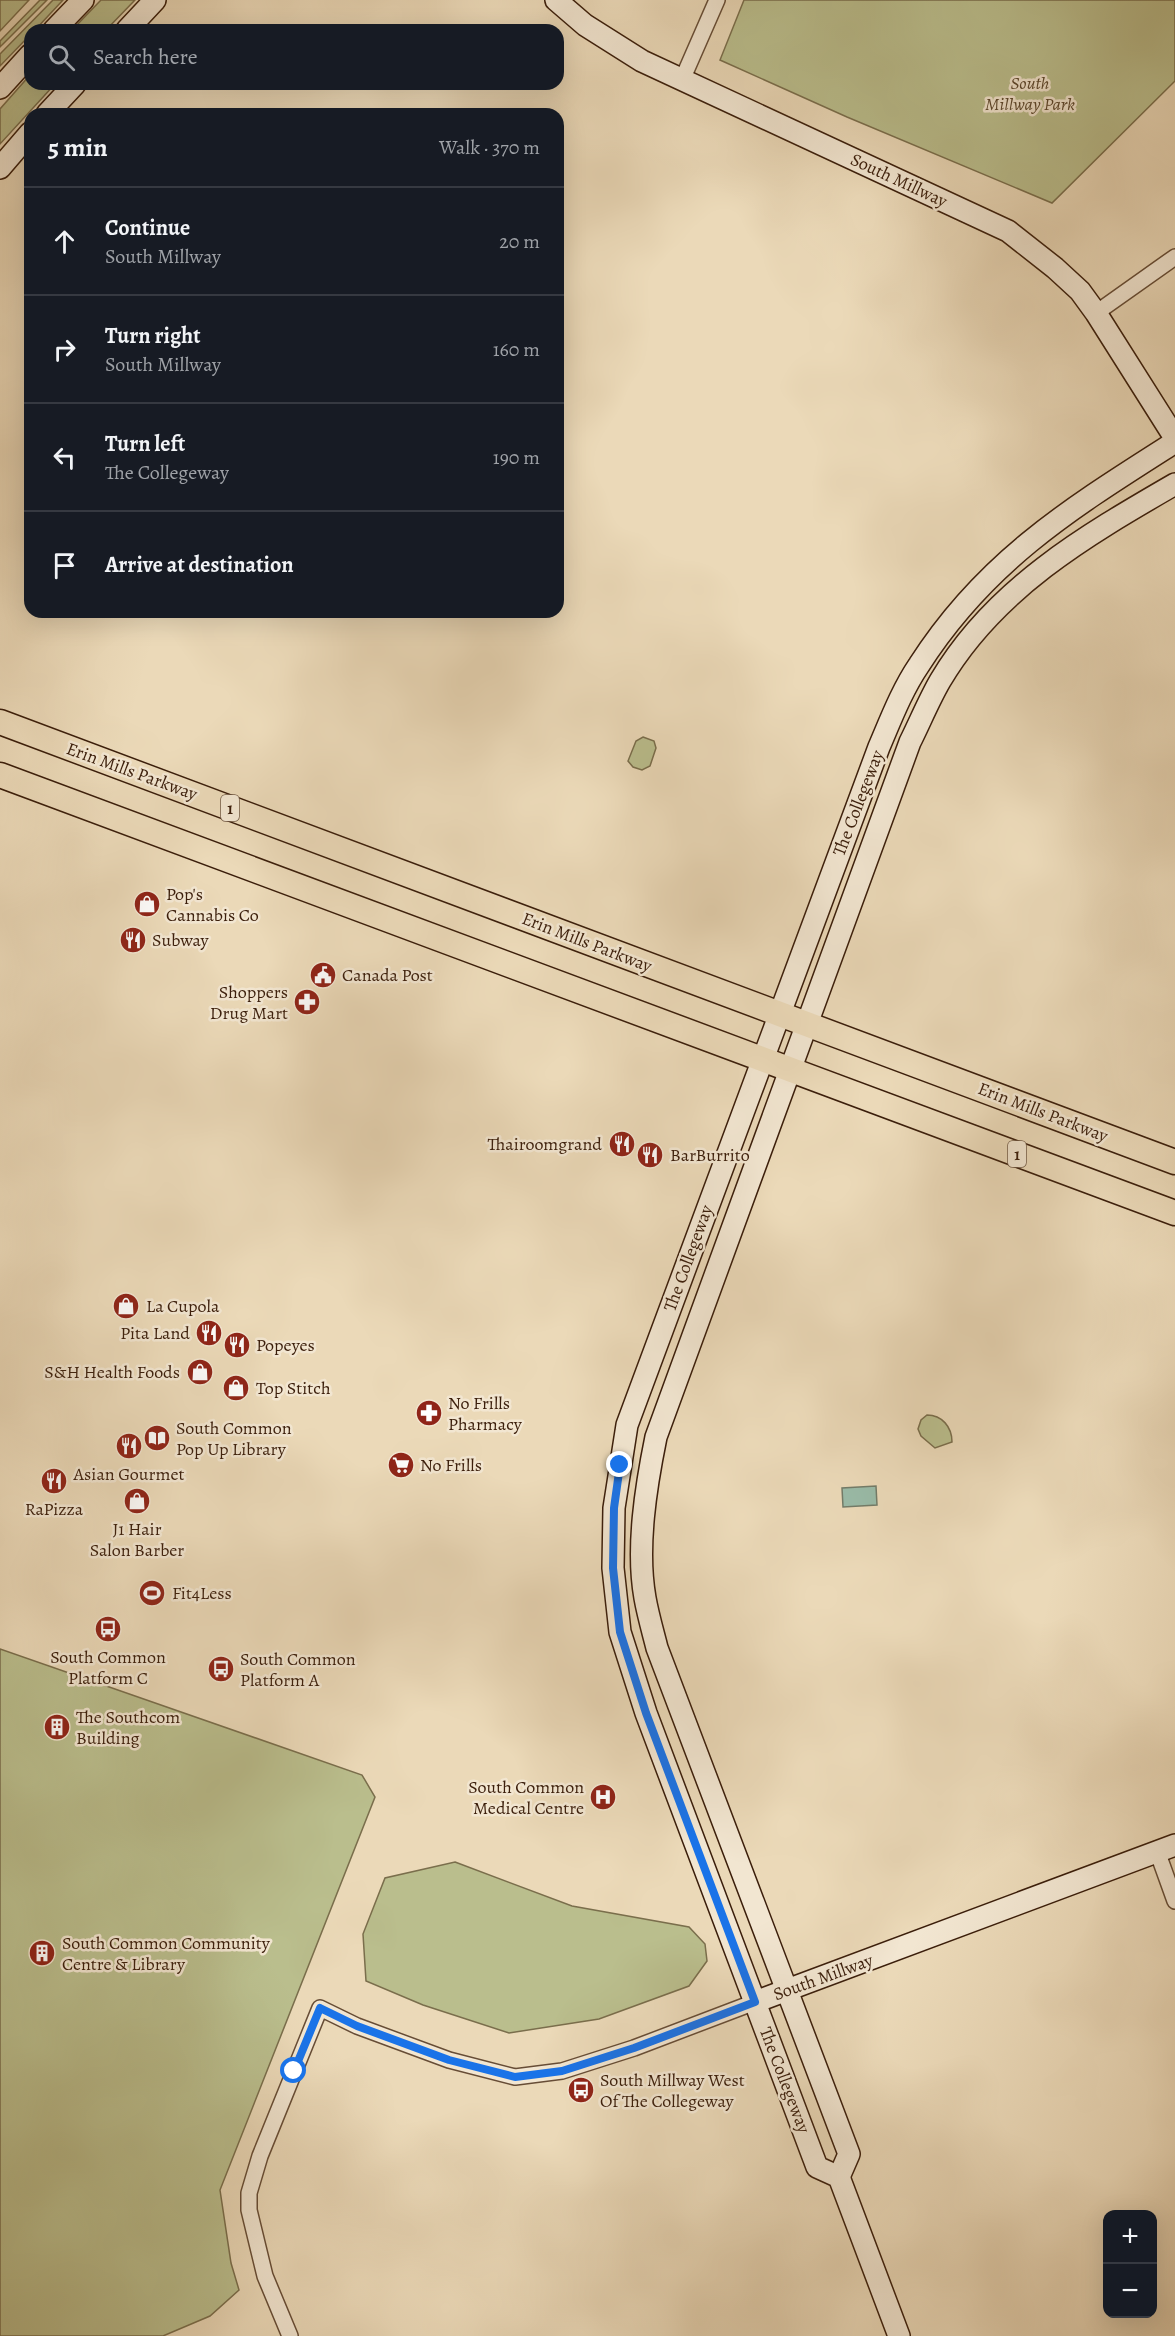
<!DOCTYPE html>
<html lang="en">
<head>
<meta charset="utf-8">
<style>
  body { margin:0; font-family:Alegreya,serif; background:#242831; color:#f1f3f6 }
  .controls { position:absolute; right:18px; bottom:18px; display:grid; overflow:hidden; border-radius:12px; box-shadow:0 6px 24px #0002 }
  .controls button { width:54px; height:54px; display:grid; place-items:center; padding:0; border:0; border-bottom:2px solid #363941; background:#171b24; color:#f1f3f6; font:30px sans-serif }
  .stop { position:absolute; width:18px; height:18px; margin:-14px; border:4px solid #1a73e8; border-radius:50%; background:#fff }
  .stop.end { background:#1a73e8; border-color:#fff; box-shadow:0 2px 6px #0008 }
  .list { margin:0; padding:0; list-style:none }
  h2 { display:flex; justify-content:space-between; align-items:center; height:78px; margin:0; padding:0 24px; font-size:26px }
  h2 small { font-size:20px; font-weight:400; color:#9ea1a6 }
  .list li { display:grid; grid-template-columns:39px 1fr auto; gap:18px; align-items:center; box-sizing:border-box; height:108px; padding:0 24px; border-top:2px solid #363941 }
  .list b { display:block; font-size:22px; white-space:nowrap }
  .list p { margin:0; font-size:20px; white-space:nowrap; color:#9ea1a6 }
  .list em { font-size:20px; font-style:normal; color:#9ea1a6 }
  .icon { flex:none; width:33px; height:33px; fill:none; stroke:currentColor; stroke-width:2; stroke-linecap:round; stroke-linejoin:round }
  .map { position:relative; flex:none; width:1175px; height:2336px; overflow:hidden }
  .search { position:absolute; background:#171b24; box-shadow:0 6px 24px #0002; left:24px; top:24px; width:540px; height:66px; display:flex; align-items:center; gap:15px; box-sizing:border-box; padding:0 21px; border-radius:18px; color:#9ea1a6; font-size:22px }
  .panel { position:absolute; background:#171b24; box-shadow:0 6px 24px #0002; left:24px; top:108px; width:540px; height:510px; border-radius:18px }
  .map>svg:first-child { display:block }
  .green { fill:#babe8d; stroke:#7a6e4c; stroke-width:1.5 }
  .water { fill:#99bba8; stroke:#737c69; stroke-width:1.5 }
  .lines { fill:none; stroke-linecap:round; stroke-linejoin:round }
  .street-casing { stroke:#674d36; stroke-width:18 }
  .secondary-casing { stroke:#3b1e0b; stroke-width:24 }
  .primary-casing { stroke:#3b1e0b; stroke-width:27 }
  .street { stroke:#f2e6d1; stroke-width:15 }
  .secondary { stroke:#f2e6d1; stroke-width:21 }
  .primary { stroke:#ebd9b8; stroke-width:24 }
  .route { stroke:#1a73e8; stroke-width:8 }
  .labels { text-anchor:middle; stroke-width:5; stroke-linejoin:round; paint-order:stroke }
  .shield { fill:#f2e6d1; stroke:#725a46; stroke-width:1.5 }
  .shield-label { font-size:16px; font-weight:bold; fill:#3b1e0b }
  .park-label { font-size:18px; font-style:italic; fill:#5b462c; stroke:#f2e6d1 }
  .street-label { font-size:18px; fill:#3b1e0b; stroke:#f2e6d1 }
  .poi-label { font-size:18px; fill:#3b1e0b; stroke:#f2e6d1; text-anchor:start }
</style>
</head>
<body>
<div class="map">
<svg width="1175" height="2336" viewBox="0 0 1175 2336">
  <rect width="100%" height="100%" fill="#ebd9b8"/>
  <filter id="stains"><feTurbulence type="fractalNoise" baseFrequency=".00333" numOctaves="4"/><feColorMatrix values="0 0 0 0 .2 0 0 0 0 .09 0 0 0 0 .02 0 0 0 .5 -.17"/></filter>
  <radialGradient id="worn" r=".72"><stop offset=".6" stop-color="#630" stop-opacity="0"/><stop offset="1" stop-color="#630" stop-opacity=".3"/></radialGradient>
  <g class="green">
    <path d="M0,0H29L0,31Z"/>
    <path d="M40,0H47L0,47V41Z"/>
    <path d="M53,0H63L35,30H30V35L0,66V54Z"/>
    <path d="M101,0H135L106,30H72Z"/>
    <path d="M744,0H1175V81L1052,203L847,117L720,60Z"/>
    <path d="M30,75V84H55L0,144V109Z"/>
    <path d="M643,737L654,741L656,748L650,766L642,770L633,767L628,761L636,741Z"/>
    <path d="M927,1415C942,1415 952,1427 952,1442L935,1448L921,1436L918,1429L921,1420Z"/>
    <path d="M0,1649L362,1775L375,1797L220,2190L231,2263L239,2290L210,2316L163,2336H0Z"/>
    <path d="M455,1862L572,1906L689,1927L705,1944L707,1961L689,1986L599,2019L509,2033L423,2005L366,1981L363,1934L385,1878Z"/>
  </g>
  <path class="water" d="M876,1486L877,1505L843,1507L842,1488Z"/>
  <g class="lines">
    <defs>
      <g id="street">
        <path d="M682,80L717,0"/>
        <path d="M1096,313L1175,257"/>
        <path d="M1157,1851L1175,1901"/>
        <path d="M290,2336L265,2276L249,2210V2193L260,2156L320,2008L357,2026L449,2060L515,2077L562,2071L634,2048L755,2002"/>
      </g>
      <g id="secondary">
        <path d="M556,0L585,25L642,61L1008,231L1055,268L1080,291L1096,313L1175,438"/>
        <path d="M54,30L83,0"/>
        <path d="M127,30L155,0"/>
        <path d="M0,88L30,55"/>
        <path d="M47,114L75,84"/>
        <path d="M0,168L30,133"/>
        <path d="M755,2002L1175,1845"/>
        <path d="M839,2177L849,2154L657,1648C653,1632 648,1615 645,1598C636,1548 646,1486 656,1437L910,742C920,722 929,700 940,681C994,589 1085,536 1175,484"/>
        <path d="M899,2336L839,2177L817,2167L646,1713L620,1632L613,1568L614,1508L627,1425L640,1390L879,747C891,719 902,690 919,665C986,560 1073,507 1175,442"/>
      </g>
      <g id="primary">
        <path d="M0,722L1175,1162"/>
        <path d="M0,775L1175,1213"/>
      </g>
    </defs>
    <use href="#street" class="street-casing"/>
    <use href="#secondary" class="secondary-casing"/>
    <use href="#primary" class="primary-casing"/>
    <use href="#street" class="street"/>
    <use href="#secondary" class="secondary"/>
    <use href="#primary" class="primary"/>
  </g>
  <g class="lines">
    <path class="route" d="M294,2071L320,2008L357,2026L449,2060L515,2077L562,2071L634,2048L755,2002L646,1713L620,1632L613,1568L614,1508L620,1465"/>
  </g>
  <defs>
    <symbol id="shop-disc" viewBox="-11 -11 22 22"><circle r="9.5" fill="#8f2418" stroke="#f2e6d1"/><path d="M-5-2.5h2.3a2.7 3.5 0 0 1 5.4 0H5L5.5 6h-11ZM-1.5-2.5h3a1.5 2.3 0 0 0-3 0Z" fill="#fff"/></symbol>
    <symbol id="restaurant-disc" viewBox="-11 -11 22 22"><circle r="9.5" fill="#8f2418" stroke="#f2e6d1"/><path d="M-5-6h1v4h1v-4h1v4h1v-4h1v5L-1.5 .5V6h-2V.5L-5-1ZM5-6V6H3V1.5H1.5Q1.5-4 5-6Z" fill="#fff"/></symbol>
    <symbol id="civic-disc" viewBox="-11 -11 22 22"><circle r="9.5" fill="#8f2418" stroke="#f2e6d1"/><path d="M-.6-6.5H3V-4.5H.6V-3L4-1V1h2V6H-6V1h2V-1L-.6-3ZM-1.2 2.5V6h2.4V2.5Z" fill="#fff"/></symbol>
    <symbol id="pharmacy-disc" viewBox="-11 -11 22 22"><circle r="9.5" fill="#8f2418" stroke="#f2e6d1"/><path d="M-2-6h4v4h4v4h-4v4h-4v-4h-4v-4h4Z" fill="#fff"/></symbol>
    <symbol id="library-disc" viewBox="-11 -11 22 22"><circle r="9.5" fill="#8f2418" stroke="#f2e6d1"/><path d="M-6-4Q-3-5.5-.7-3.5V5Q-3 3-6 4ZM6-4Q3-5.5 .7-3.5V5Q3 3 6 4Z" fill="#fff"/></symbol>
    <symbol id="supermarket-disc" viewBox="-11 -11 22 22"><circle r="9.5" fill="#8f2418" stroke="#f2e6d1"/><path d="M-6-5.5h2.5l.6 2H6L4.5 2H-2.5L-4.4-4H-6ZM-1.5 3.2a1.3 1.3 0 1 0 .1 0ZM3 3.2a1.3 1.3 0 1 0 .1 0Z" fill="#fff"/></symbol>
    <symbol id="stadium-disc" viewBox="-11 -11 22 22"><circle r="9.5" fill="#8f2418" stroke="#f2e6d1"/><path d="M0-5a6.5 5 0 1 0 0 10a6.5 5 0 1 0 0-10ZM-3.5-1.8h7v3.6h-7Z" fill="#fff"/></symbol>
    <symbol id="bus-disc" viewBox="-11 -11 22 22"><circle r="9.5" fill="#8f2418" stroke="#f2e6d1"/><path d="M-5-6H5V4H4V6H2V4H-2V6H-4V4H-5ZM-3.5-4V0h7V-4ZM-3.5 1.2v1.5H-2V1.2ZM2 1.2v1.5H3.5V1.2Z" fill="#fff"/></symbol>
    <symbol id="building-disc" viewBox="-11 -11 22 22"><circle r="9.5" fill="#8f2418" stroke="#f2e6d1"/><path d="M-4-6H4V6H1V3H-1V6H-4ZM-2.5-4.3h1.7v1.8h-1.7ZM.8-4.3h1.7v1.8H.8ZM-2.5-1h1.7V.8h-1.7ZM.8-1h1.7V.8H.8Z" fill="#fff"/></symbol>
    <symbol id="hospital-disc" viewBox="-11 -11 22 22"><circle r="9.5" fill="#8f2418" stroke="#f2e6d1"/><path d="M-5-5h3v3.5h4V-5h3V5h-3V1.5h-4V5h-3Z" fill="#fff"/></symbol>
  </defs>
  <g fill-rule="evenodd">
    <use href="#shop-disc" x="132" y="889" width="30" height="30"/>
    <use href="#restaurant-disc" x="118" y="925" width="30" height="30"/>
    <use href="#civic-disc" x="308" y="960" width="30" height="30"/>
    <use href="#pharmacy-disc" x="292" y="987" width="30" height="30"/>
    <use href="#restaurant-disc" x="607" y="1129" width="30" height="30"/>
    <use href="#restaurant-disc" x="635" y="1140" width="30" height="30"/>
    <use href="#shop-disc" x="111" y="1291" width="30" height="30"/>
    <use href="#restaurant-disc" x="194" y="1318" width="30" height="30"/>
    <use href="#restaurant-disc" x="222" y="1330" width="30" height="30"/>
    <use href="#shop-disc" x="185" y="1357" width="30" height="30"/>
    <use href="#shop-disc" x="221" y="1373" width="30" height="30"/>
    <use href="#pharmacy-disc" x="414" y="1398" width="30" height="30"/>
    <use href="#library-disc" x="142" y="1423" width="30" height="30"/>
    <use href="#restaurant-disc" x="114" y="1431" width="30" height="30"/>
    <use href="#supermarket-disc" x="386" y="1450" width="30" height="30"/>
    <use href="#restaurant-disc" x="39" y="1466" width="30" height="30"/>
    <use href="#shop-disc" x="122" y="1486" width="30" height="30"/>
    <use href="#stadium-disc" x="137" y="1578" width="30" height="30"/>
    <use href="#bus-disc" x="93" y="1614" width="30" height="30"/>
    <use href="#bus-disc" x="206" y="1654" width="30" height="30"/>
    <use href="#building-disc" x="42" y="1712" width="30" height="30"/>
    <use href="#hospital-disc" x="588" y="1782" width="30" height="30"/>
    <use href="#building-disc" x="27" y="1938" width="30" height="30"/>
    <use href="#bus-disc" x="566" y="2075" width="30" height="30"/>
  </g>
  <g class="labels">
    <g class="shield">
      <rect x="221" y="795" width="18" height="26" rx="4.5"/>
      <rect x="1008" y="1141" width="18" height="26" rx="4.5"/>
    </g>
    <g class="shield-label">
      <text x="230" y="814">1</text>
      <text x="1017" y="1160">1</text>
    </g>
    <g class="park-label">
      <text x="1030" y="89">South<tspan x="1030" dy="21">Millway Park</tspan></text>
    </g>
    <g class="street-label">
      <text transform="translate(899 180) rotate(25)" y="6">South Millway</text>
      <text transform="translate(132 771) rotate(20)" y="6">Erin Mills Parkway</text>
      <text transform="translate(858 803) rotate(-69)" y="6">The Collegeway</text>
      <text transform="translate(587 942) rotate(21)" y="6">Erin Mills Parkway</text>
      <text transform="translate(1043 1112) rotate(21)" y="6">Erin Mills Parkway</text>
      <text transform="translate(688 1258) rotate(-70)" y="6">The Collegeway</text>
      <text transform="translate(823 1977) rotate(-20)" y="6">South Millway</text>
      <text transform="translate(785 2080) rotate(69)" y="6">The Collegeway</text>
    </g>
    <g class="poi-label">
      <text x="166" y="900">Pop's<tspan x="166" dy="21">Cannabis Co</tspan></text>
      <text x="152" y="946">Subway</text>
      <text x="342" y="981">Canada Post</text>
      <text x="288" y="998" text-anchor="end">Shoppers<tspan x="288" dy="21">Drug Mart</tspan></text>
      <text x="602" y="1150" text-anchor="end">Thairoomgrand</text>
      <text x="670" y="1161">BarBurrito</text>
      <text x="146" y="1312">La Cupola</text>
      <text x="190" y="1339" text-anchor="end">Pita Land</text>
      <text x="256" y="1351">Popeyes</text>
      <text x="180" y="1378" text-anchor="end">S&amp;H Health Foods</text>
      <text x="256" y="1394">Top Stitch</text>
      <text x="448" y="1409">No Frills<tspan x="448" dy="21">Pharmacy</tspan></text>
      <text x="176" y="1434">South Common<tspan x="176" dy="21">Pop Up Library</tspan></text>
      <text x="420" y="1471">No Frills</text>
      <text x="129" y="1480" text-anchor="middle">Asian Gourmet</text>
      <text x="54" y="1515" text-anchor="middle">RaPizza</text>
      <text x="137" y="1535" text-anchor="middle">J1 Hair<tspan x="137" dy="21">Salon Barber</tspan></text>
      <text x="172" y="1599">Fit4Less</text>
      <text x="108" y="1663" text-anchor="middle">South Common<tspan x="108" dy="21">Platform C</tspan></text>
      <text x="240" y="1665">South Common<tspan x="240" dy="21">Platform A</tspan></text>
      <text x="76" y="1723">The Southcom<tspan x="76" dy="21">Building</tspan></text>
      <text x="584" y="1793" text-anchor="end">South Common<tspan x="584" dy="21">Medical Centre</tspan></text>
      <text x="62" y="1949">South Common Community<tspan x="62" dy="21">Centre &amp; Library</tspan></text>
      <text x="600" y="2086">South Millway West<tspan x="600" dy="21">Of The Collegeway</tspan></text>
    </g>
  </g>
  <rect width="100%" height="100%" filter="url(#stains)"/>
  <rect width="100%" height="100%" fill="url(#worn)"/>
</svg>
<div class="controls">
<button>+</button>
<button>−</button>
</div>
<div class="stop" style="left:294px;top:2071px"></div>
<div class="stop end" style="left:620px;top:1465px"></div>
<div class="search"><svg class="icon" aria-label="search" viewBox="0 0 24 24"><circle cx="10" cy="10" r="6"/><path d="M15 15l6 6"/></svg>Search here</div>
<section class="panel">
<h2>5 min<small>Walk · 370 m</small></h2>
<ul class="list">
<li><svg class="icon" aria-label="ahead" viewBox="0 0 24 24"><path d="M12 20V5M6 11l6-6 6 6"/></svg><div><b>Continue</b><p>South Millway</p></div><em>20 m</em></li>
<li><svg class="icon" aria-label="right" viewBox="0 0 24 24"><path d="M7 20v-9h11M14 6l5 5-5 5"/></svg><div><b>Turn right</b><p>South Millway</p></div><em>160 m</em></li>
<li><svg class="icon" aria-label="left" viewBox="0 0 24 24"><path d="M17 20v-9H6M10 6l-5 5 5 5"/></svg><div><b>Turn left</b><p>The Collegeway</p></div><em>190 m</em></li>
<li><svg class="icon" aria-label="arrive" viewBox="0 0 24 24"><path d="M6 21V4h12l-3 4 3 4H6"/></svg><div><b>Arrive at destination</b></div></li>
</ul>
</section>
</div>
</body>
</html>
